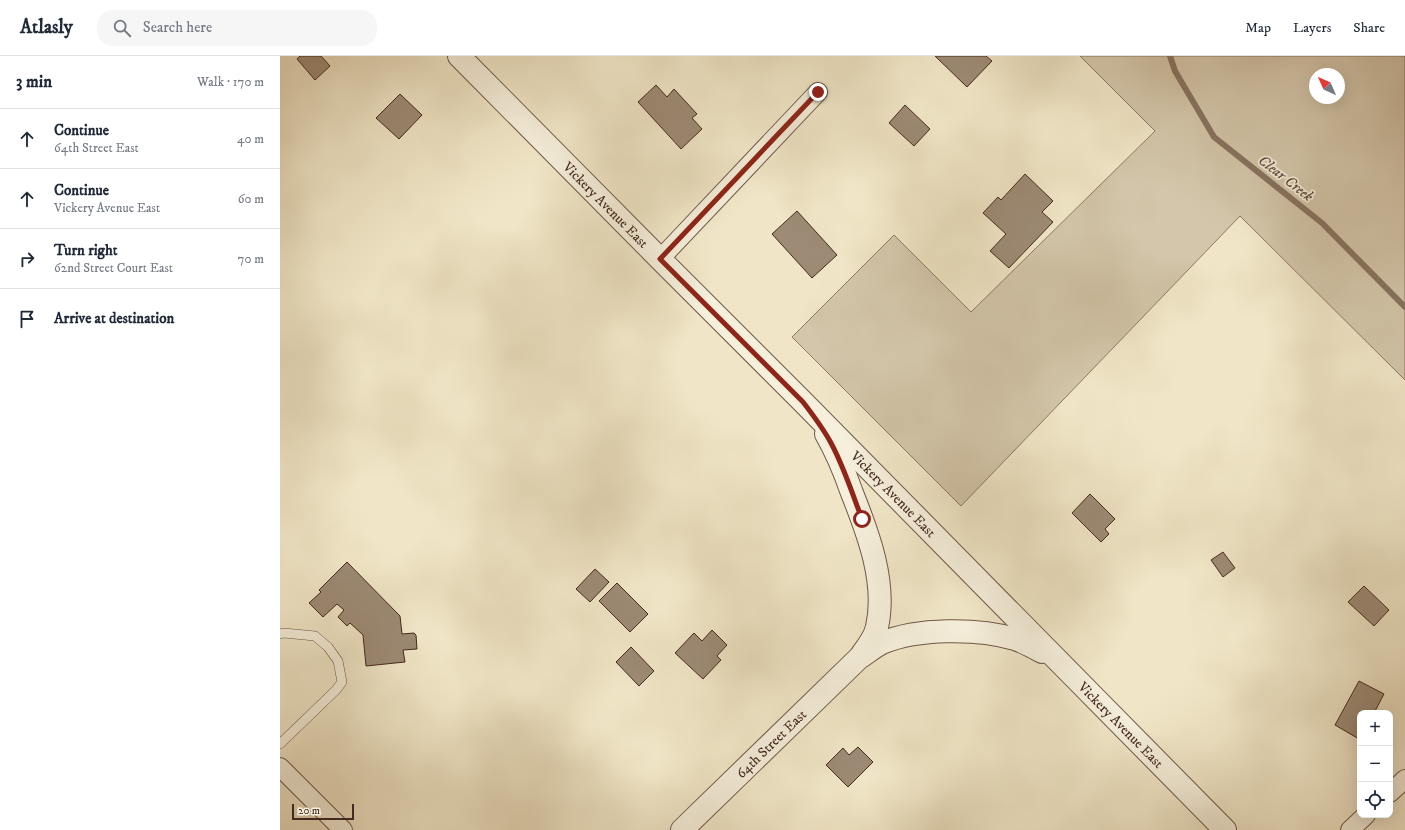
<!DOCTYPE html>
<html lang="en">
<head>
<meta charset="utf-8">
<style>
  body { margin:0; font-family:"IM FELL DW Pica",serif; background:#f6f6f7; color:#1f2937 }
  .controls { position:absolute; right:12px; bottom:12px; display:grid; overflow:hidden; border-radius:8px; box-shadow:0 4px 16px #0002 }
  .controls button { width:36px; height:36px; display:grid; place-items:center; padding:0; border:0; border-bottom:1px solid #e0e1e3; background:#fff; color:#1f2937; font:20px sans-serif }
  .compass { position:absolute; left:1029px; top:12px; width:36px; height:36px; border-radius:50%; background:#fff; box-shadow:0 4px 16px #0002; rotate:315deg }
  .scale { position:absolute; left:12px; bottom:10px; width:62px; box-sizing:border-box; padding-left:4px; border:2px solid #44291e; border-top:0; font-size:11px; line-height:14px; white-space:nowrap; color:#44291e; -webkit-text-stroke:3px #f5efdb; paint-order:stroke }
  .stop { position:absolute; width:12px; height:12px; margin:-9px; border:3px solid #8f2418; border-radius:50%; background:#fff }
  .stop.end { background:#8f2418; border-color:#fff; box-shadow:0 1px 4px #0008 }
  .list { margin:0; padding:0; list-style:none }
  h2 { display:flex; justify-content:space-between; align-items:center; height:52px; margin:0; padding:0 16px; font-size:17px }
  h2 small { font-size:13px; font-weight:400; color:#747a83 }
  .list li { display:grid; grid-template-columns:26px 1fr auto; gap:12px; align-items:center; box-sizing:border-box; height:60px; padding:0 16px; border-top:1px solid #e0e1e3 }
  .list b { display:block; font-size:15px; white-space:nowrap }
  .list p { margin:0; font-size:13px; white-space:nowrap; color:#747a83 }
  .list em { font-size:13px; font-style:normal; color:#747a83 }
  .icon { flex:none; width:22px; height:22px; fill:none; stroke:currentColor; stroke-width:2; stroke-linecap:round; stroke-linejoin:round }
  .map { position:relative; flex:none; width:1125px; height:774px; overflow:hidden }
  header { display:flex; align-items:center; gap:24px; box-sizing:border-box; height:56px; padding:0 20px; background:#fff; border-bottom:1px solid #e0e1e3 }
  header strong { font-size:19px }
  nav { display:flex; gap:22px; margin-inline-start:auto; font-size:14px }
  .search { width:280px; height:36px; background:#f6f6f7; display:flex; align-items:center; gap:10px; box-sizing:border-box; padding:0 14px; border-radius:16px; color:#747a83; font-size:15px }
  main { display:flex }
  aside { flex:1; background:#fff }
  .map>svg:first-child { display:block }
  .green { fill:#d3c6aa; stroke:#8c7864; fill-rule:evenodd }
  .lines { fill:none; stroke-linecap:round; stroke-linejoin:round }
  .stream { stroke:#887461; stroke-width:6 }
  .building { fill:#9d8b76; stroke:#44291e }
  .service-casing { stroke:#6f5848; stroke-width:10 }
  .minor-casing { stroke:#6f5848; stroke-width:20 }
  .tertiary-casing { stroke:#6f5848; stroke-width:24 }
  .service { stroke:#f5efdb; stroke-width:9 }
  .minor { stroke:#f5efdb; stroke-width:18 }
  .tertiary { stroke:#f5efdb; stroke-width:22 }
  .route { stroke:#8f2418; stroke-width:5 }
  .labels { text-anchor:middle; stroke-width:3.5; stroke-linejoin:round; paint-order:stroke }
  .street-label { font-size:14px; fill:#44291e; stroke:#f5efdb }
  .water-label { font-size:15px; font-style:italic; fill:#664e40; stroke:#f5efdb }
</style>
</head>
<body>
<header>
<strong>Atlasly</strong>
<div class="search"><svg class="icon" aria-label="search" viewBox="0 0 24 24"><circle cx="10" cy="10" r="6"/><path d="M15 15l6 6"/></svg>Search here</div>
<nav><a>Map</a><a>Layers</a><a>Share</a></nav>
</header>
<main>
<aside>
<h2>3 min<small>Walk · 170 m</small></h2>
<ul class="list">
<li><svg class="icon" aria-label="ahead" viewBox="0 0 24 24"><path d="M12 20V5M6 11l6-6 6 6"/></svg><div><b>Continue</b><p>64th Street East</p></div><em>40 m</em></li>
<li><svg class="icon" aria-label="ahead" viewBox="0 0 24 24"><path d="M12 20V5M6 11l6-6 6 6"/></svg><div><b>Continue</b><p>Vickery Avenue East</p></div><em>60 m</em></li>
<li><svg class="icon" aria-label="right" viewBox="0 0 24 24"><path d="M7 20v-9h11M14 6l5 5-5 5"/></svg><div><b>Turn right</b><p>62nd Street Court East</p></div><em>70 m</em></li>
<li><svg class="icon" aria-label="arrive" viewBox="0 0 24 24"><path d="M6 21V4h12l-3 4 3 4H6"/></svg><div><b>Arrive at destination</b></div></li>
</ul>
</aside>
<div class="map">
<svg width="1125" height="774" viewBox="0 0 1125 774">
  <rect width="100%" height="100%" fill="#f0e6c7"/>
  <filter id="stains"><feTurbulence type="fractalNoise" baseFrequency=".005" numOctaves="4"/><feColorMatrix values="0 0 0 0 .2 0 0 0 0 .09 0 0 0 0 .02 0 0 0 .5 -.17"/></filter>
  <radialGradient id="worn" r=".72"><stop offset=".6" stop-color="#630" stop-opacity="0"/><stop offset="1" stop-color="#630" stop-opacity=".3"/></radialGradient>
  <path class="green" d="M800,0H1125V324L960,160L681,450L512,281L614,179L691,256L875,75ZM1035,18H1059V42H1035Z"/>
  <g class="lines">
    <path class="stream" d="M890,0L895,15L934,81L1042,167L1125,251"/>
  </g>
  <g class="building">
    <path d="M20,0H41L50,10L35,24L17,3Z"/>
    <path d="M655,0H706L712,5L687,31Z"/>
    <path d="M376,29L387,41L394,33L417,58L412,62L422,73L401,93L358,46Z"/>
    <path d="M120,38L142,59L119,83L96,62Z"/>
    <path d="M625,49L650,73L634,90L609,67Z"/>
    <path d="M745,118L773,145L762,156L773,166L729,212L710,195L726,178L703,157L718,141L721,144Z"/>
    <path d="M517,155L557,199L532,222L492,178Z"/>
    <path d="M810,438L835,463L825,473L829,478L821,486L792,457Z"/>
    <path d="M943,496L955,512L943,521L931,504Z"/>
    <path d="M67,506L120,560L122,578L134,577L136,579L137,593L123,594L125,606L86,610L83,579L70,567L67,570L58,561L64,554L57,548L43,561L29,547L41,536L39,534Z"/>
    <path d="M315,513L329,526L310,546L296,533Z"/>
    <path d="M337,527L368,558L350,576L319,545Z"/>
    <path d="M1084,530L1109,554L1094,570L1068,546Z"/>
    <path d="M432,574L447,589L437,600L441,604L423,623L395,597L414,577L422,585Z"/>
    <path d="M351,591L374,615L359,630L336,606Z"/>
    <path d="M1079,625L1104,638L1094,657H1080L1079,683L1055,669Z"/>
    <path d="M578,691L593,706L568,731L546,709L563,692L569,699Z"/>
  </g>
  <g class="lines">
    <defs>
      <path id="service" d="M0,578L4,577L35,580L48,591L58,605L62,626L56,634L0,688"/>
      <g id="minor">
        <path d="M380,203L538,36"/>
        <path d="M0,711L63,774"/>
        <path d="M1110,737L1125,723"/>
        <path d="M1070,774L1086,759"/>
      </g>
      <g id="tertiary">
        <path id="s1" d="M179,0L380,203L523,346L945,774"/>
        <path d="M546,378C557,397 565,417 572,437C588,477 607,527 597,571C595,581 588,590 582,598"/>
        <path id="s2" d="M402,774L579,602C587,597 594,591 602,587C637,572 698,572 735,583C744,586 753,591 762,596"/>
      </g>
    </defs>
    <use href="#service" class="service-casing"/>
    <use href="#minor" class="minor-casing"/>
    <use href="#tertiary" class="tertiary-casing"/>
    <use href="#service" class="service"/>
    <use href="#minor" class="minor"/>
    <use href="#tertiary" class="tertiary"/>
  </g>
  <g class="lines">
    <path class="route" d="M538,36L380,203L523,346C533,359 543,372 551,387C564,411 572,437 582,463"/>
  </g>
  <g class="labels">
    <g class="street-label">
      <text dy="5" stroke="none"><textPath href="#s1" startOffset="209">Vickery Avenue East</textPath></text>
      <text dy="5" stroke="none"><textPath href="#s1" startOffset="617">Vickery Avenue East</textPath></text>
      <text dy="5" stroke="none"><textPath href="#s1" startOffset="941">Vickery Avenue East</textPath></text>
      <text dy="5" stroke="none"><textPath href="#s2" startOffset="124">64th Street East</textPath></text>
    </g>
    <g class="water-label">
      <text transform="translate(1006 122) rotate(38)" y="5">Clear Creek</text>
    </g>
  </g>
  <rect width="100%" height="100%" filter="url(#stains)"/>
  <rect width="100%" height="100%" fill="url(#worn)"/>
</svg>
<div class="controls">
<button>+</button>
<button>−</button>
<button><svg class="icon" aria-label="locate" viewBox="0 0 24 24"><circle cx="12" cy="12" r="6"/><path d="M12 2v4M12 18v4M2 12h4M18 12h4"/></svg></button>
</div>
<svg class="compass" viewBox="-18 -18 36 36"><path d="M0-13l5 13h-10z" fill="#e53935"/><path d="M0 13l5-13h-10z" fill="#747a83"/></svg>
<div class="scale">20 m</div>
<div class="stop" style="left:582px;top:463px"></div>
<div class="stop end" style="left:538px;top:36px"></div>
</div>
</main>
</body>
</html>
